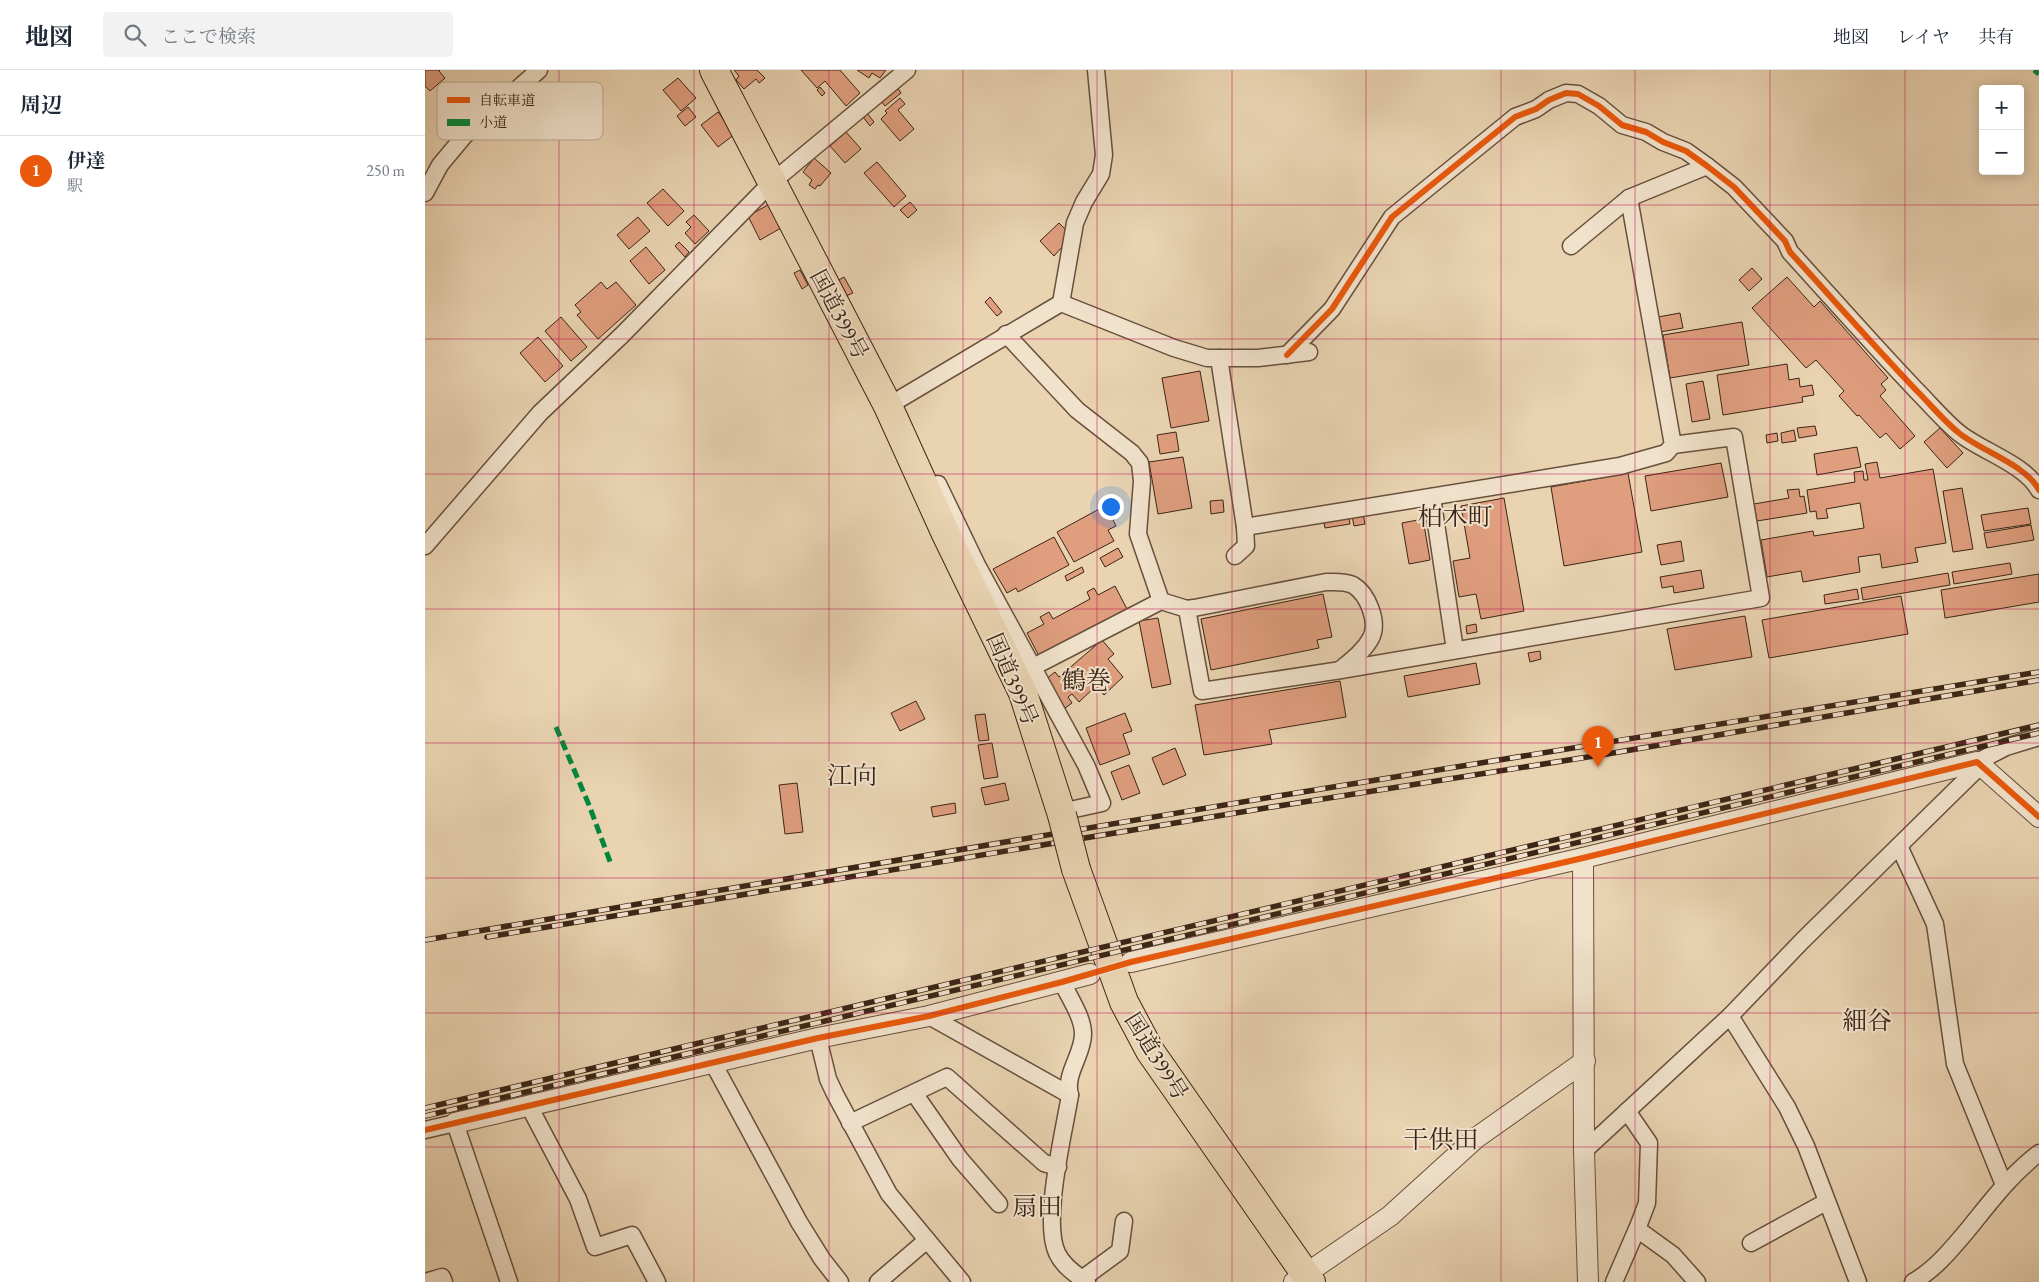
<!DOCTYPE html>
<html lang="ja">
<head>
<meta charset="utf-8">
<style>
  body { margin:0; font-family:"EB Garamond","Noto Serif JP",serif; background:#f2f2f3; color:#1f2937 }
  .controls { position:absolute; right:15px; top:15px; display:grid; overflow:hidden; border-radius:5px; box-shadow:0 2px 12px #0003 }
  .controls button { width:45px; height:45px; display:grid; place-items:center; padding:0; border:0; border-bottom:1px solid #e0e1e3; background:#fff; color:#1f2937; font:25px sans-serif }
  .you { position:absolute; left:685px; top:436px; width:18px; height:18px; margin:-12px; border:4px solid #fff; border-radius:50%; background:#1a73e8; box-shadow:0 0 0 8px #1a73e833 }
  .badge { display:grid; place-items:center; width:32px; height:32px; border-radius:50%; background:#ea580c; color:#fff; font-size:16px; font-weight:700 }
  .pin { position:absolute; translate:-50% -41px; filter:drop-shadow(0 1px 2px #0008) }
  .pin::after { content:''; position:absolute; top:26px; width:18px; height:15px; background:inherit; clip-path:polygon(0 0,100% 0,50% 100%) }
  .list { margin:0; padding:0; list-style:none }
  h2 { display:flex; justify-content:space-between; align-items:center; height:65px; margin:0; padding:0 20px; font-size:21px }
  h2 small { font-size:16px; font-weight:400; color:#747a83 }
  .list li { display:grid; grid-template-columns:32px 1fr auto; gap:15px; align-items:center; box-sizing:border-box; height:70px; padding:0 20px; border-top:1px solid #e0e1e3 }
  .list b { display:block; font-size:19px; white-space:nowrap }
  .list p { margin:0; font-size:16px; white-space:nowrap; color:#747a83 }
  .list em { font-size:16px; font-style:normal; color:#747a83 }
  .icon { flex:none; width:28px; height:28px; fill:none; stroke:currentColor; stroke-width:2; stroke-linecap:round; stroke-linejoin:round }
  .map { position:relative; flex:none; width:1614px; height:1212px; overflow:hidden }
  header { display:flex; align-items:center; gap:30px; box-sizing:border-box; height:70px; padding:0 25px; background:#fff; border-bottom:1px solid #e0e1e3 }
  header strong { font-size:24px }
  nav { display:flex; gap:28px; margin-inline-start:auto; font-size:18px }
  .search { width:350px; height:45px; background:#f2f2f3; display:flex; align-items:center; gap:12px; box-sizing:border-box; padding:0 18px; border-radius:5px; color:#747a83; font-size:19px }
  main { display:flex }
  aside { flex:1; background:#fff }
  .map>svg:first-child { display:block }
  .building { fill:#df9e7e; stroke:#3c2516 }
  .lines { fill:none; stroke-linecap:round; stroke-linejoin:round }
  .minor-casing { stroke:#67503d; stroke-width:19 }
  .tertiary-casing { stroke:#67503d; stroke-width:22 }
  .trunk-casing { stroke:#3c2516; stroke-width:30 }
  .minor { stroke:#f1e2cc; stroke-width:16 }
  .tertiary { stroke:#f1e2cc; stroke-width:20 }
  .trunk { stroke:#e9d3b1; stroke-width:28 }
  .rail-casing { stroke:#3c2516; stroke-width:5.5 }
  .rail { stroke:#f1e2cc; stroke-width:4; stroke-dasharray:11; stroke-linecap:butt }
  .trunk-bridge-casing { stroke:#3c2516; stroke-width:30; stroke-linecap:butt }
  .trunk-bridge { stroke:#e9d3b1; stroke-width:28 }
  .quiet { stroke:#00873e; stroke-width:5; stroke-dasharray:10 5; stroke-linecap:butt }
  .cycleway-casing { stroke:#f1e2cc; stroke-width:9 }
  .cycleway { stroke:#e8590c; stroke-width:6 }
  .grid { fill:none; stroke:#c2185b; stroke-width:1; stroke-opacity:0.55 }
  .labels { text-anchor:middle; stroke-width:4; stroke-linejoin:round; paint-order:stroke }
  .street-label { font-size:22px; fill:#3c2516; stroke:#f1e2cc }
  .quarter-label { font-size:25px; fill:#3c2516; stroke:#f1e2cc }
  .key { fill:#f1e2cc; stroke:#bba995; stroke-width:1 }
  .key-label { font-size:14px; fill:#3c2516 }
</style>
</head>
<body>
<header>
<strong>地図</strong>
<div class="search"><svg class="icon" aria-label="search" viewBox="0 0 24 24"><circle cx="10" cy="10" r="6"/><path d="M15 15l6 6"/></svg>ここで検索</div>
<nav><a>地図</a><a>レイヤ</a><a>共有</a></nav>
</header>
<main>
<aside>
<h2>周辺<small></small></h2>
<ul class="list">
<li><span class="badge">1</span><div><b>伊達</b><p>駅</p></div><em>250 m</em></li>
</ul>
</aside>
<div class="map">
<svg width="1614" height="1212" viewBox="0 0 1614 1212">
  <rect width="100%" height="100%" fill="#e9d3b1"/>
  <filter id="stains"><feTurbulence type="fractalNoise" baseFrequency=".004" numOctaves="4"/><feColorMatrix values="0 0 0 0 .2 0 0 0 0 .09 0 0 0 0 .02 0 0 0 .5 -.17"/></filter>
  <radialGradient id="worn" r=".72"><stop offset=".6" stop-color="#630" stop-opacity="0"/><stop offset="1" stop-color="#630" stop-opacity=".3"/></radialGradient>
  <g class="building">
    <path d="M0,0H15L14,1L20,8L5,21L0,16Z"/>
    <path d="M309,0H332L340,8L334,13L331,9L319,19L311,10L314,6Z"/>
    <path d="M376,0H415L435,23L421,36L400,11L392,18Z"/>
    <path d="M432,0H461L455,8L447,3L444,8Z"/>
    <path d="M253,8L271,28L256,41L238,20Z"/>
    <path d="M395,17L400,23L397,26L392,20Z"/>
    <path d="M472,17L476,23L460,36L456,31Z"/>
    <path d="M475,28L480,34L473,40L489,59L475,71L456,49L462,43L460,41Z"/>
    <path d="M263,37L271,47L260,56L252,46Z"/>
    <path d="M293,42L310,64L293,77L276,55Z"/>
    <path d="M442,43L449,52L445,56L438,47Z"/>
    <path d="M421,62L436,79L420,93L405,76Z"/>
    <path d="M389,88L406,103L395,116L393,115L390,119L384,115L387,110L378,102Z"/>
    <path d="M452,92L481,126L469,137L439,103Z"/>
    <path d="M238,119L259,141L243,156L222,133Z"/>
    <path d="M485,132L492,140L483,148L475,140Z"/>
    <path d="M343,135L356,158L335,170L323,146Z"/>
    <path d="M269,145L284,161L270,174L260,163L266,157L261,152Z"/>
    <path d="M213,147L225,161L204,179L192,165Z"/>
    <path d="M634,153L641,160L638,176L629,186L615,171Z"/>
    <path d="M254,172L264,182L260,187L250,176Z"/>
    <path d="M221,177L240,200L224,214L205,191Z"/>
    <path d="M1327,198L1337,209L1324,221L1314,210Z"/>
    <path d="M375,200L383,215L377,219L369,203Z"/>
    <path d="M419,207L428,223L421,226L412,211Z"/>
    <path d="M1362,207L1389,237L1395,231L1463,308L1456,314L1461,320L1455,326L1490,366L1475,379L1461,363L1455,368L1434,345L1432,346L1414,326L1419,321L1391,290L1381,298L1327,238Z"/>
    <path d="M176,212L182,219L191,212L211,235L173,269L152,245L156,242L150,235Z"/>
    <path d="M565,227L577,242L572,246L560,232Z"/>
    <path d="M1255,243L1258,258L1235,262L1233,247Z"/>
    <path d="M136,247L162,277L146,291L120,261Z"/>
    <path d="M1317,252L1324,295L1245,308L1238,265Z"/>
    <path d="M113,267L138,296L120,312L95,283Z"/>
    <path d="M1362,294L1364,310L1374,308L1375,317L1387,315L1389,325L1377,327L1378,332L1298,345L1292,305Z"/>
    <path d="M775,301L784,351L746,358L737,308Z"/>
    <path d="M1278,311L1285,349L1267,352L1261,314Z"/>
    <path d="M1390,356L1392,365L1374,368L1372,358Z"/>
    <path d="M1515,358L1538,383L1522,398L1499,372Z"/>
    <path d="M1369,360L1371,371L1357,373L1356,363Z"/>
    <path d="M751,362L754,381L735,384L732,365Z"/>
    <path d="M1352,363L1353,371L1342,373L1341,365Z"/>
    <path d="M1432,377L1436,397L1392,405L1389,384Z"/>
    <path d="M758,387L767,438L733,444L724,392Z"/>
    <path d="M1452,392L1455,408L1508,399L1521,473L1490,478L1493,492L1457,498L1455,484L1433,487L1435,502L1378,512L1376,501L1342,507L1336,470L1388,461L1389,466L1439,458L1435,433L1401,439L1403,448L1392,449L1391,441L1385,442L1382,420L1430,412L1429,402L1438,401L1439,410H1443L1440,394Z"/>
    <path d="M1296,393L1303,427L1226,441L1220,406Z"/>
    <path d="M1203,403L1217,482L1139,496L1126,417Z"/>
    <path d="M1537,418L1548,479L1528,482L1518,421Z"/>
    <path d="M1374,419L1375,427L1379,426L1382,443L1332,451L1329,434L1364,428L1362,420Z"/>
    <path d="M1079,428L1099,541L1056,549L1051,524L1034,527L1028,491L1045,488L1036,436Z"/>
    <path d="M798,430L799,442L786,444L785,431Z"/>
    <path d="M687,432L694,446L688,450L691,456L683,460L689,471L649,492L632,462Z"/>
    <path d="M1603,438L1606,454L1559,461L1556,445Z"/>
    <path d="M938,444L940,454L929,456L927,446Z"/>
    <path d="M924,448L925,454L900,458L899,453Z"/>
    <path d="M998,449L1005,490L984,494L977,453Z"/>
    <path d="M1606,455L1609,470L1562,478L1559,463Z"/>
    <path d="M629,467L644,495L593,522L591,518L582,523L568,499Z"/>
    <path d="M1256,471L1259,491L1236,495L1232,475Z"/>
    <path d="M693,478L698,487L680,497L675,488Z"/>
    <path d="M1585,493L1587,504L1529,514L1527,502Z"/>
    <path d="M657,497L659,502L642,511L640,506Z"/>
    <path d="M1276,500L1279,518L1249,523L1248,516L1237,518L1235,507Z"/>
    <path d="M1523,503L1525,515L1438,530L1436,518Z"/>
    <path d="M1614,504V532L1520,548L1516,520Z"/>
    <path d="M690,516L702,539L614,586L602,563L619,554L615,547L624,542L628,549L665,529L662,522L669,518L673,525Z"/>
    <path d="M1432,519L1434,529L1400,534L1399,525Z"/>
    <path d="M898,524L907,567L892,570L894,578L786,600L776,549Z"/>
    <path d="M1476,526L1483,564L1344,588L1337,550Z"/>
    <path d="M1320,546L1327,587L1250,600L1242,559Z"/>
    <path d="M733,548L746,614L727,618L714,551Z"/>
    <path d="M1051,554L1052,562L1042,564L1041,556Z"/>
    <path d="M677,570L689,584L683,589L698,607L679,625L671,616L654,632L647,624L643,627L647,633L639,639L621,609L630,602L634,607Z"/>
    <path d="M1115,581L1116,589L1105,592L1103,583Z"/>
    <path d="M1051,593L1055,614L983,627L979,606Z"/>
    <path d="M915,611L921,647L844,660L847,674L779,685L770,635Z"/>
    <path d="M491,631L500,649L475,661L466,643Z"/>
    <path d="M700,643L707,661L698,664L705,684L675,695L661,658Z"/>
    <path d="M560,644L564,670L554,671L550,645Z"/>
    <path d="M567,673L573,707L559,709L553,675Z"/>
    <path d="M750,678L761,705L738,715L727,688Z"/>
    <path d="M704,695L715,723L697,730L686,702Z"/>
    <path d="M372,713L378,762L360,764L354,715Z"/>
    <path d="M580,713L584,730L560,735L556,718Z"/>
    <path d="M530,733L531,743L508,747L506,737Z"/>
  </g>
  <g class="lines">
    <defs>
      <g id="minor">
        <path d="M0,123L15,95L40,65L114,0"/>
        <path d="M1146,176L1204,128L1282,96"/>
        <path d="M636,233L650,153L659,132L676,104L679,85L671,0"/>
        <path d="M581,264L652,340L707,383L715,393L717,411L713,464L736,531"/>
        <path d="M862,285L907,239L967,147L1090,47L1111,39L1124,30L1141,23L1153,24L1174,36L1197,55L1221,62L1238,72L1261,81L1282,96L1309,117L1360,171L1365,182C1407,228 1448,275 1491,320C1505,334 1519,351 1534,363C1556,381 1600,394 1614,420"/>
        <path d="M794,288L820,457L821,476L810,486"/>
        <path d="M463,336L636,233L749,278L782,288H833L884,282"/>
        <path d="M513,414L552,495L661,695L677,733L636,742"/>
        <path d="M1007,427L1030,580"/>
        <path d="M820,457L1195,396L1241,383L1248,375L1204,128"/>
        <path d="M0,476L115,343L197,265L346,113L482,0"/>
        <path d="M762,539L777,621L916,600L1336,528L1309,367L1248,375"/>
        <path d="M608,597L736,531L762,539L769,538L901,512C909,512 920,511 928,515C943,524 954,552 946,568C939,581 927,590 916,599"/>
        <path d="M1552,692L1581,677L1614,667"/>
        <path d="M1474,776L1510,854L1530,994L1579,1115"/>
        <path d="M637,912C644,927 658,947 658,964C658,985 639,1004 645,1025C639,1062 617,1150 632,1183C638,1196 651,1205 662,1212"/>
        <path d="M504,946L645,1025"/>
        <path d="M1305,946L1362,1037L1381,1076L1433,1212"/>
        <path d="M393,968L403,1009L410,1024L464,1124L537,1212"/>
        <path d="M288,993L374,1152L397,1189L415,1212"/>
        <path d="M489,1023L535,1089L574,1134"/>
        <path d="M104,1036L153,1129L170,1177L207,1165L232,1212"/>
        <path d="M1202,1041L1224,1073L1222,1133L1211,1162"/>
        <path d="M425,1053L522,1007L619,1093L633,1097"/>
        <path d="M0,1060L30,1053L84,1212"/>
        <path d="M1159,1081L1305,946L1378,870L1555,696"/>
        <path d="M1326,1173L1401,1132"/>
        <path d="M657,1209L695,1181L699,1151"/>
        <path d="M0,1212L17,1207L19,1212"/>
        <path d="M453,1212L502,1170"/>
        <path d="M1189,1212L1212,1159L1248,1185L1272,1212"/>
        <path d="M1488,1212C1509,1200 1525,1181 1541,1162C1564,1134 1585,1105 1614,1083"/>
      </g>
      <g id="tertiary">
        <path d="M1158,788L1159,1081L1163,1212"/>
        <path d="M706,892L1158,788L1552,692L1614,747"/>
        <path d="M30,1053L393,968L504,946L665,904"/>
        <path d="M869,1212L965,1146L1051,1068L1160,991"/>
      </g>
      <g id="trunk">
        <path d="M289,0L463,336L521,464L598,623L637,745"/>
        <path d="M651,799L699,932L725,981L886,1212"/>
      </g>
    </defs>
    <use href="#minor" class="minor-casing"/>
    <use href="#tertiary" class="tertiary-casing"/>
    <use href="#trunk" class="trunk-casing"/>
    <use href="#minor" class="minor"/>
    <use href="#tertiary" class="tertiary"/>
    <use href="#trunk" class="trunk"/>
    <defs>
      <g id="rail">
        <path d="M62,867L847,737L1188,683L1614,610"/>
        <path d="M0,870L853,726L1614,602"/>
        <path d="M0,1038L1614,655"/>
        <path d="M0,1046L1614,663"/>
      </g>
    </defs>
    <use href="#rail" class="rail-casing"/>
    <use href="#rail" class="rail"/>
    <defs>
      <path id="trunk-bridge" d="M637,745L651,799"/>
    </defs>
    <use href="#trunk-bridge" class="trunk-bridge-casing"/>
    <use href="#trunk-bridge" class="trunk-bridge"/>
    <g class="quiet">
      <path d="M1609,0L1614,4"/>
      <path d="M131,657L164,735L186,794"/>
    </g>
    <defs>
      <g id="cycleway">
        <path d="M862,285L907,239L967,147L1090,47L1111,39L1124,30L1141,23L1153,24L1174,36L1197,55L1221,62L1238,72L1261,81L1282,96L1309,117L1360,171L1365,182C1407,228 1448,275 1491,320C1505,334 1519,351 1534,363C1556,381 1600,394 1614,420"/>
        <path d="M0,1060L393,968L504,946L637,912L706,892L1158,788L1552,692L1614,747"/>
      </g>
    </defs>
    <use href="#cycleway" class="cycleway-casing"/>
    <use href="#cycleway" class="cycleway"/>
  </g>
  <path class="grid" d="M134,0V1212M269,0V1212M404,0V1212M538,0V1212M672,0V1212M807,0V1212M941,0V1212M1076,0V1212M1210,0V1212M1345,0V1212M1480,0V1212M0,135H1614M0,269H1614M0,404H1614M0,539H1614M0,673H1614M0,808H1614M0,943H1614M0,1077H1614"/>
  <g class="labels">
    <g class="street-label">
      <text transform="translate(415 244) rotate(62)" y="8">国道399号</text>
      <text transform="translate(588 609) rotate(67)" y="8">国道399号</text>
      <text transform="translate(732 986) rotate(58)" y="8">国道399号</text>
    </g>
    <g class="quarter-label">
      <text x="1030" y="455">柏木町</text>
      <text x="661" y="619">鶴巻</text>
      <text x="427" y="714">江向</text>
      <text x="1442" y="959">細谷</text>
      <text x="1016" y="1078">干供田</text>
      <text x="612" y="1145">扇田</text>
    </g>
  </g>
  <rect x="12" y="12" width="166" height="58" rx="8" class="key"/>
  <rect x="22" y="27" width="23" height="6" fill="#e8590c"/>
  <rect x="22" y="49" width="23" height="7" fill="#00873e"/>
  <g class="key-label">
    <text x="54" y="35">自転車道</text>
    <text x="54" y="57">小道</text>
  </g>
  <rect width="100%" height="100%" filter="url(#stains)"/>
  <rect width="100%" height="100%" fill="url(#worn)"/>
</svg>
<div class="controls">
<button>+</button>
<button>−</button>
</div>
<div class="you"></div>
<div class="pin badge" style="left:1173px;top:697px">1</div>
</div>
</main>
</body>
</html>
